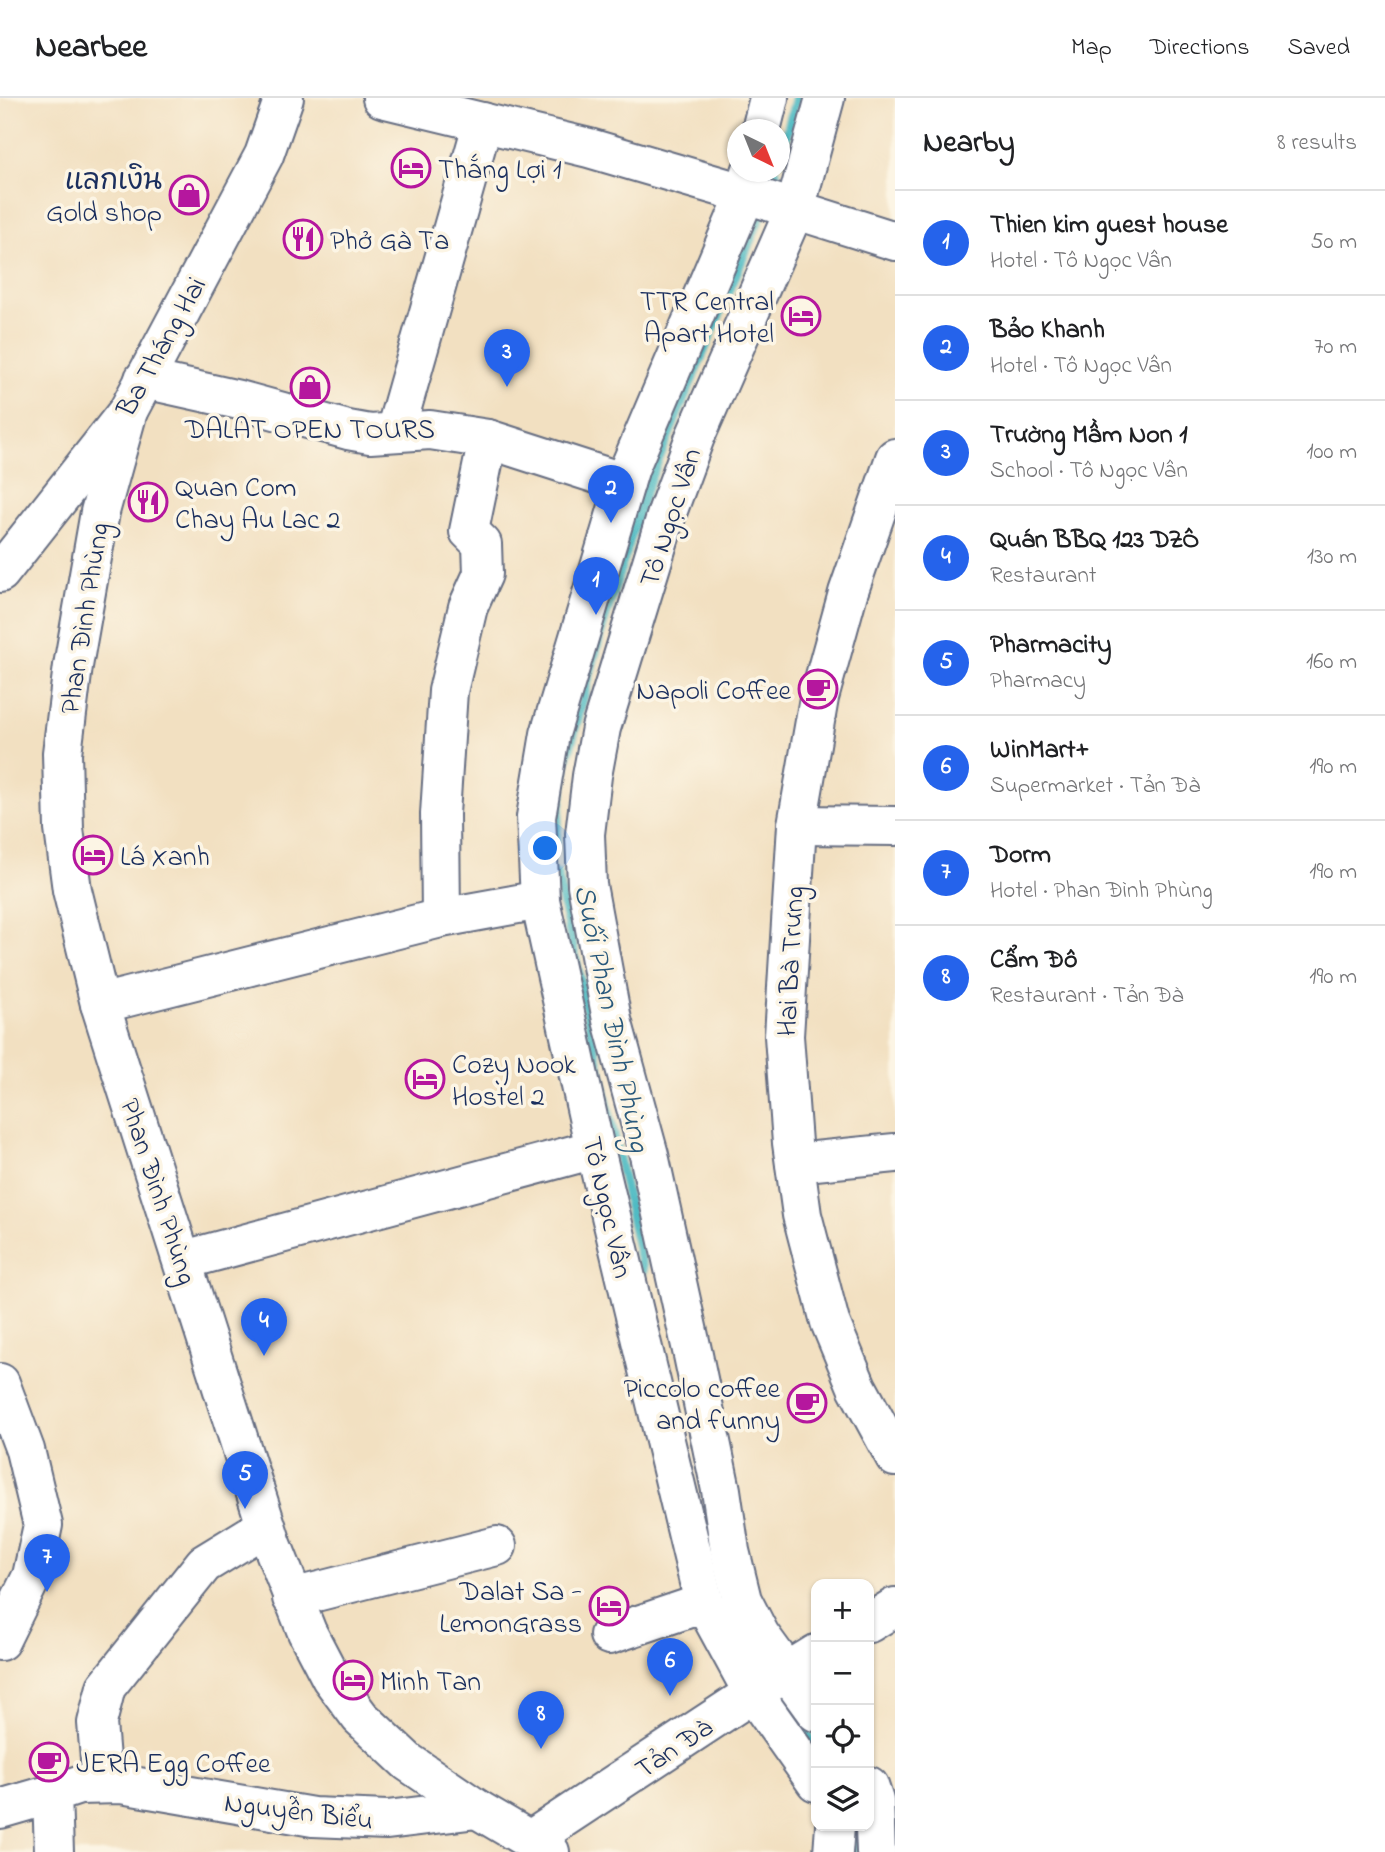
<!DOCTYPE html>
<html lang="en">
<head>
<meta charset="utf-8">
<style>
  body { margin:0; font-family:"Indie Flower","Playpen Sans Thai",sans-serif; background:#f6f6f6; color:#202124 }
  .controls { position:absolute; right:21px; bottom:21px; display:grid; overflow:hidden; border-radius:14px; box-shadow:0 2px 5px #0004 }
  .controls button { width:63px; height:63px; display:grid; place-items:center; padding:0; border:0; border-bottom:2px solid #e0e0e0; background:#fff; color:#202124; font:35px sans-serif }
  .compass { position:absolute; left:727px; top:21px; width:63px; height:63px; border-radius:50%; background:#fff; box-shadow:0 2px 5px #0004; rotate:137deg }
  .you { position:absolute; left:546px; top:751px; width:24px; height:24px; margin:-18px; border:5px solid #fff; border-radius:50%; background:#1a73e8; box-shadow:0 0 0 10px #1a73e833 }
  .badge { display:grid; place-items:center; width:46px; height:46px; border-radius:50%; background:#2563eb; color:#fff; font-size:23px; font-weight:700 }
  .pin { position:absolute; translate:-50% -58px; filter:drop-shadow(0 2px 4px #0008) }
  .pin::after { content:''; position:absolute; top:37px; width:24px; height:21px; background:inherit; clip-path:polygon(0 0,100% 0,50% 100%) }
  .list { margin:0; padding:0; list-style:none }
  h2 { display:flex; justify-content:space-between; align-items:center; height:91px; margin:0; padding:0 28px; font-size:30px }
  h2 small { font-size:23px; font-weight:400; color:#757577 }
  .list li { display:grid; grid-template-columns:46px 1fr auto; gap:21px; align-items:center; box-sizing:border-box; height:105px; padding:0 28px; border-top:2px solid #e0e0e0 }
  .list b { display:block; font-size:26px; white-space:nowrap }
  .list p { margin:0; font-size:23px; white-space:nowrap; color:#757577 }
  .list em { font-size:23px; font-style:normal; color:#757577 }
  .icon { flex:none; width:38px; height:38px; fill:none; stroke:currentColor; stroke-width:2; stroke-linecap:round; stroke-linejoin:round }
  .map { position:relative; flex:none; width:895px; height:1754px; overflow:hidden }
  header { display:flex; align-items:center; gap:42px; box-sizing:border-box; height:98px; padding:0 35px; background:#fff; border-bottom:2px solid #e0e0e0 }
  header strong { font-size:33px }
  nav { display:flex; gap:38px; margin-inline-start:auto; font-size:24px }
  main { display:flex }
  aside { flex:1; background:#fff }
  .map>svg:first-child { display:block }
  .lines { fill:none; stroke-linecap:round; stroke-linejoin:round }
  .stream { stroke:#4bbac3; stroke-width:10 }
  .minor-casing { stroke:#666d81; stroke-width:42 }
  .major-casing { stroke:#666d81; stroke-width:42 }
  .minor { stroke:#fff; stroke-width:38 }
  .major { stroke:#fff; stroke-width:38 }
  .labels { text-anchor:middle; stroke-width:7; stroke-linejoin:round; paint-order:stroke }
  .poi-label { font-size:28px; fill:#1b2f5e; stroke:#fcf5e5; text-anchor:start }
  .street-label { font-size:28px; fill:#1b2f5e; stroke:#fcf5e5 }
  .water-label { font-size:30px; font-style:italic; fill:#29597c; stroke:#fcf5e5 }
</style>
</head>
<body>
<header>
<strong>Nearbee</strong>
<nav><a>Map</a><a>Directions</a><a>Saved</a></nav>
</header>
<main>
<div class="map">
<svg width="895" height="1754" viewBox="0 0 895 1754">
  <rect width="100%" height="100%" fill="#fcf5e5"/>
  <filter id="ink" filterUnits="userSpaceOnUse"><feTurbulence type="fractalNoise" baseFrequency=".0143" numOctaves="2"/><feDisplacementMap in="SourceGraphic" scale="14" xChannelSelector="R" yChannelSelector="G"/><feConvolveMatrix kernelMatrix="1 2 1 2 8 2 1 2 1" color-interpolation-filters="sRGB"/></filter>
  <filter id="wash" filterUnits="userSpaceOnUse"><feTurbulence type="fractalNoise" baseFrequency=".00686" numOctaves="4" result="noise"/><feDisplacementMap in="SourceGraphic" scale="28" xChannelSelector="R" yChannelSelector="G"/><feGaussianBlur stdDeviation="1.57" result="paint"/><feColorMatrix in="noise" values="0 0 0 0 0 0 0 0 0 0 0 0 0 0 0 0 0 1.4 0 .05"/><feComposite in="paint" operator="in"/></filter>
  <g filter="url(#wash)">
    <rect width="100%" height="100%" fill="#f2e0c1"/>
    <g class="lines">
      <g class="stream">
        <path d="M780,63L796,0"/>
        <path d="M769,95L776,74"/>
        <path d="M555,744L565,668L603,526L645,393L764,109"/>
        <path d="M557,776L643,1172"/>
        <path d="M780,1601L816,1648"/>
        <path d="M852,1754L855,1728"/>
      </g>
    </g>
  </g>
  <g filter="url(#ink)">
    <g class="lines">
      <defs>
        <g id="minor">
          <path d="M382,0L589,50L746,96L895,143"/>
          <path d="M761,32L769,0"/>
          <path d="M751,74L746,96L630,369L550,636L536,719L540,802L595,1051L704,1505L753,1595L816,1684"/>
          <path d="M144,281L239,302L348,332L370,336L430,332L488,341L625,385"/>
          <path d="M395,334L483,24"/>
          <path d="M895,360L848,495L819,600L797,727L784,938L792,1045L802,1117L830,1224L857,1289L895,1359"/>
          <path d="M0,475L128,313"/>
          <path d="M797,727L895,728"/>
          <path d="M441,820L440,716L448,593L468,509L483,476L482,446L469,433L488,341"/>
          <path d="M100,906L441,820L540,802"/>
          <path d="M795,1065L895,1055"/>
          <path d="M184,1162L595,1051"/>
          <path d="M0,1285L25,1352L43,1427L32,1478L0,1543"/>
          <path d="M292,1500L497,1448"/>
          <path d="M869,1525L895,1509"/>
          <path d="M609,1537L704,1505"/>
          <path d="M816,1614L760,1537L742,1502L730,1453L721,1392L693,1257L649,1057L612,922L587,787L585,736L592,678L601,630L668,412L695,339L795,111L825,0"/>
          <path d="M102,1685L97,1625L106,1589L204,1466L266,1428"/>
          <path d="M869,1688L874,1703L876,1754"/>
          <path d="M0,1711L52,1696"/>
          <path d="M530,1742L753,1595L816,1556"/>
          <path d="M54,1754L52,1696L79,1687L121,1686L313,1719L387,1722L477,1711"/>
          <path d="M833,1754L835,1728"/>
        </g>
        <path id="major" d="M284,0L264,57L128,313L100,414L73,568L62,655L64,731L72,792L100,906L272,1446L307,1534L331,1580L360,1619L408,1664L477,1711L550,1754"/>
      </defs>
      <use href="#minor" class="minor-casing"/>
      <use href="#major" class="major-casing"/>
      <use href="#minor" class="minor"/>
      <use href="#major" class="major"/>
    </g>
  </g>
  <defs>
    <symbol id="hotel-ring" viewBox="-11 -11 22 22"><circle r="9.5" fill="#fcf5e5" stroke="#b5179e" stroke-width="1.5"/><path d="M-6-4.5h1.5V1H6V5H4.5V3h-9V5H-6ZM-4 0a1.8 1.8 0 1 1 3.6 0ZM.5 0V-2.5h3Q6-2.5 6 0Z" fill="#b5179e"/></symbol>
    <symbol id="shop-ring" viewBox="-11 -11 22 22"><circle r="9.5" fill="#fcf5e5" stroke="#b5179e" stroke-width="1.5"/><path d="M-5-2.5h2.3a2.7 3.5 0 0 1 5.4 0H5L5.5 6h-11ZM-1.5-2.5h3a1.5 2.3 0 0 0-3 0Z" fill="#b5179e"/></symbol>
    <symbol id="restaurant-ring" viewBox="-11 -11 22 22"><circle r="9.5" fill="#fcf5e5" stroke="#b5179e" stroke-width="1.5"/><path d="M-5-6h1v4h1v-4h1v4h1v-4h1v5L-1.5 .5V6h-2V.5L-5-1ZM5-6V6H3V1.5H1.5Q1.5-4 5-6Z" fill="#b5179e"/></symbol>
    <symbol id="cafe-ring" viewBox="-11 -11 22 22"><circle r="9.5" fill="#fcf5e5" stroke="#b5179e" stroke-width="1.5"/><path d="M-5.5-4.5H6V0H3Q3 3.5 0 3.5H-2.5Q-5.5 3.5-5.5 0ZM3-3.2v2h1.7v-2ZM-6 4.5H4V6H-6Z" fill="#b5179e"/></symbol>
  </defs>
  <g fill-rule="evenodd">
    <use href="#hotel-ring" x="389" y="48" width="44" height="44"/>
    <use href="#shop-ring" x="167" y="75" width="44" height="44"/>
    <use href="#restaurant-ring" x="281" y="119" width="44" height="44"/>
    <use href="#hotel-ring" x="779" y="196" width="44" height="44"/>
    <use href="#shop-ring" x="288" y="267" width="44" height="44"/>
    <use href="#restaurant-ring" x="126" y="382" width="44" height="44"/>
    <use href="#cafe-ring" x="796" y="569" width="44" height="44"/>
    <use href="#hotel-ring" x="71" y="735" width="44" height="44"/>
    <use href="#hotel-ring" x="403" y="959" width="44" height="44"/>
    <use href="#cafe-ring" x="785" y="1283" width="44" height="44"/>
    <use href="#hotel-ring" x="587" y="1486" width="44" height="44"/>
    <use href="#hotel-ring" x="331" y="1560" width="44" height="44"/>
    <use href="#cafe-ring" x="27" y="1642" width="44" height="44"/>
  </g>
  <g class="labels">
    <g class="poi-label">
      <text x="438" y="80">Thắng Lợi 1</text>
      <text x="162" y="91" text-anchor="end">แลกเงิน<tspan x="162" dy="32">Gold shop</tspan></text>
      <text x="330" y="151">Phở Gà Ta</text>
      <text x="774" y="212" text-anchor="end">TTR Central<tspan x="774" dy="32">Apart Hotel</tspan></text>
      <text x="310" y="340" text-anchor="middle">DALAT OPEN TOURS</text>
      <text x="175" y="398">Quan Com<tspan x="175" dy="32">Chay Au Lac 2</tspan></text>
      <text x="791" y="601" text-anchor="end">Napoli Coffee</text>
      <text x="120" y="767">Lá Xanh</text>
      <text x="452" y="975">Cozy Nook<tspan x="452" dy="32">Hostel 2</tspan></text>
      <text x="780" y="1299" text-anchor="end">Piccolo coffee<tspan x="780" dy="32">and funny</tspan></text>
      <text x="582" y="1502" text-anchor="end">Dalat Sa -<tspan x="582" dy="32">LemonGrass</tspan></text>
      <text x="380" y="1592">Minh Tan</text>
      <text x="76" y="1674">JERA Egg Coffee</text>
    </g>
    <g class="street-label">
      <text transform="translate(160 248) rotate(-61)" y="10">Ba Tháng Hai</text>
      <text transform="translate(669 419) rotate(-72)" y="10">Tô Ngọc Vân</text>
      <text transform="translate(83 520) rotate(-81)" y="10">Phan Đình Phùng</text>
      <text transform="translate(789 863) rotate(-87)" y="10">Hai Bà Trưng</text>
      <text transform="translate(160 1093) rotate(72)" y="10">Phan Đình Phùng</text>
      <text transform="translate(609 1109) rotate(77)" y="10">Tô Ngọc Vân</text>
      <text transform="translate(673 1649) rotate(-34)" y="10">Tản Đà</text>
      <text transform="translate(299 1712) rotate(7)" y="10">Nguyễn Biểu</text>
    </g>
    <g class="water-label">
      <text transform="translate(613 920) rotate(78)" y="10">Suối Phan Đình Phùng</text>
    </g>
  </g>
</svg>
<div class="controls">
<button>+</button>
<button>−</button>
<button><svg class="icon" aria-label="locate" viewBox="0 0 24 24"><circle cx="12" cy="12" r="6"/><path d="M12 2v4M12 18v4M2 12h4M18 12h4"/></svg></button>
<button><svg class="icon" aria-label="layers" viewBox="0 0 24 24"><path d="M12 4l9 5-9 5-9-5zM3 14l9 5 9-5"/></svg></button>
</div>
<svg class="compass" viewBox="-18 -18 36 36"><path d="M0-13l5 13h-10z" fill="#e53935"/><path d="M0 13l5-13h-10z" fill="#757577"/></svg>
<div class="you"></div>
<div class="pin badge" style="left:596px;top:517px">1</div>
<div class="pin badge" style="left:611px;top:425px">2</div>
<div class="pin badge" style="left:507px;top:289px">3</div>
<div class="pin badge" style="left:264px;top:1258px">4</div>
<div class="pin badge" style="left:245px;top:1411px">5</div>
<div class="pin badge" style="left:670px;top:1598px">6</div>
<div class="pin badge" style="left:47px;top:1494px">7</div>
<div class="pin badge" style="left:541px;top:1651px">8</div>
</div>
<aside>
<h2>Nearby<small>8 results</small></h2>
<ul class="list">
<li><span class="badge">1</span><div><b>Thien kim guest house</b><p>Hotel · Tô Ngọc Vân</p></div><em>50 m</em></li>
<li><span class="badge">2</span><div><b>Bảo Khanh</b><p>Hotel · Tô Ngọc Vân</p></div><em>70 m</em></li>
<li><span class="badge">3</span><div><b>Trường Mầm Non 1</b><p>School · Tô Ngọc Vân</p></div><em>100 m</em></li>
<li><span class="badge">4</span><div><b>Quán BBQ 123 DZÔ</b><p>Restaurant</p></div><em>130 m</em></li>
<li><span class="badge">5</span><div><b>Pharmacity</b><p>Pharmacy</p></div><em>160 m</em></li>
<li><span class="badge">6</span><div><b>WinMart+</b><p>Supermarket · Tản Đà</p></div><em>190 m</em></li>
<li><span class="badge">7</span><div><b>Dorm</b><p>Hotel · Phan Đình Phùng</p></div><em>190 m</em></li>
<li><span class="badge">8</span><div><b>Cẩm Đô</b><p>Restaurant · Tản Đà</p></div><em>190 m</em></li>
</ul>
</aside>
</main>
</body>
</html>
